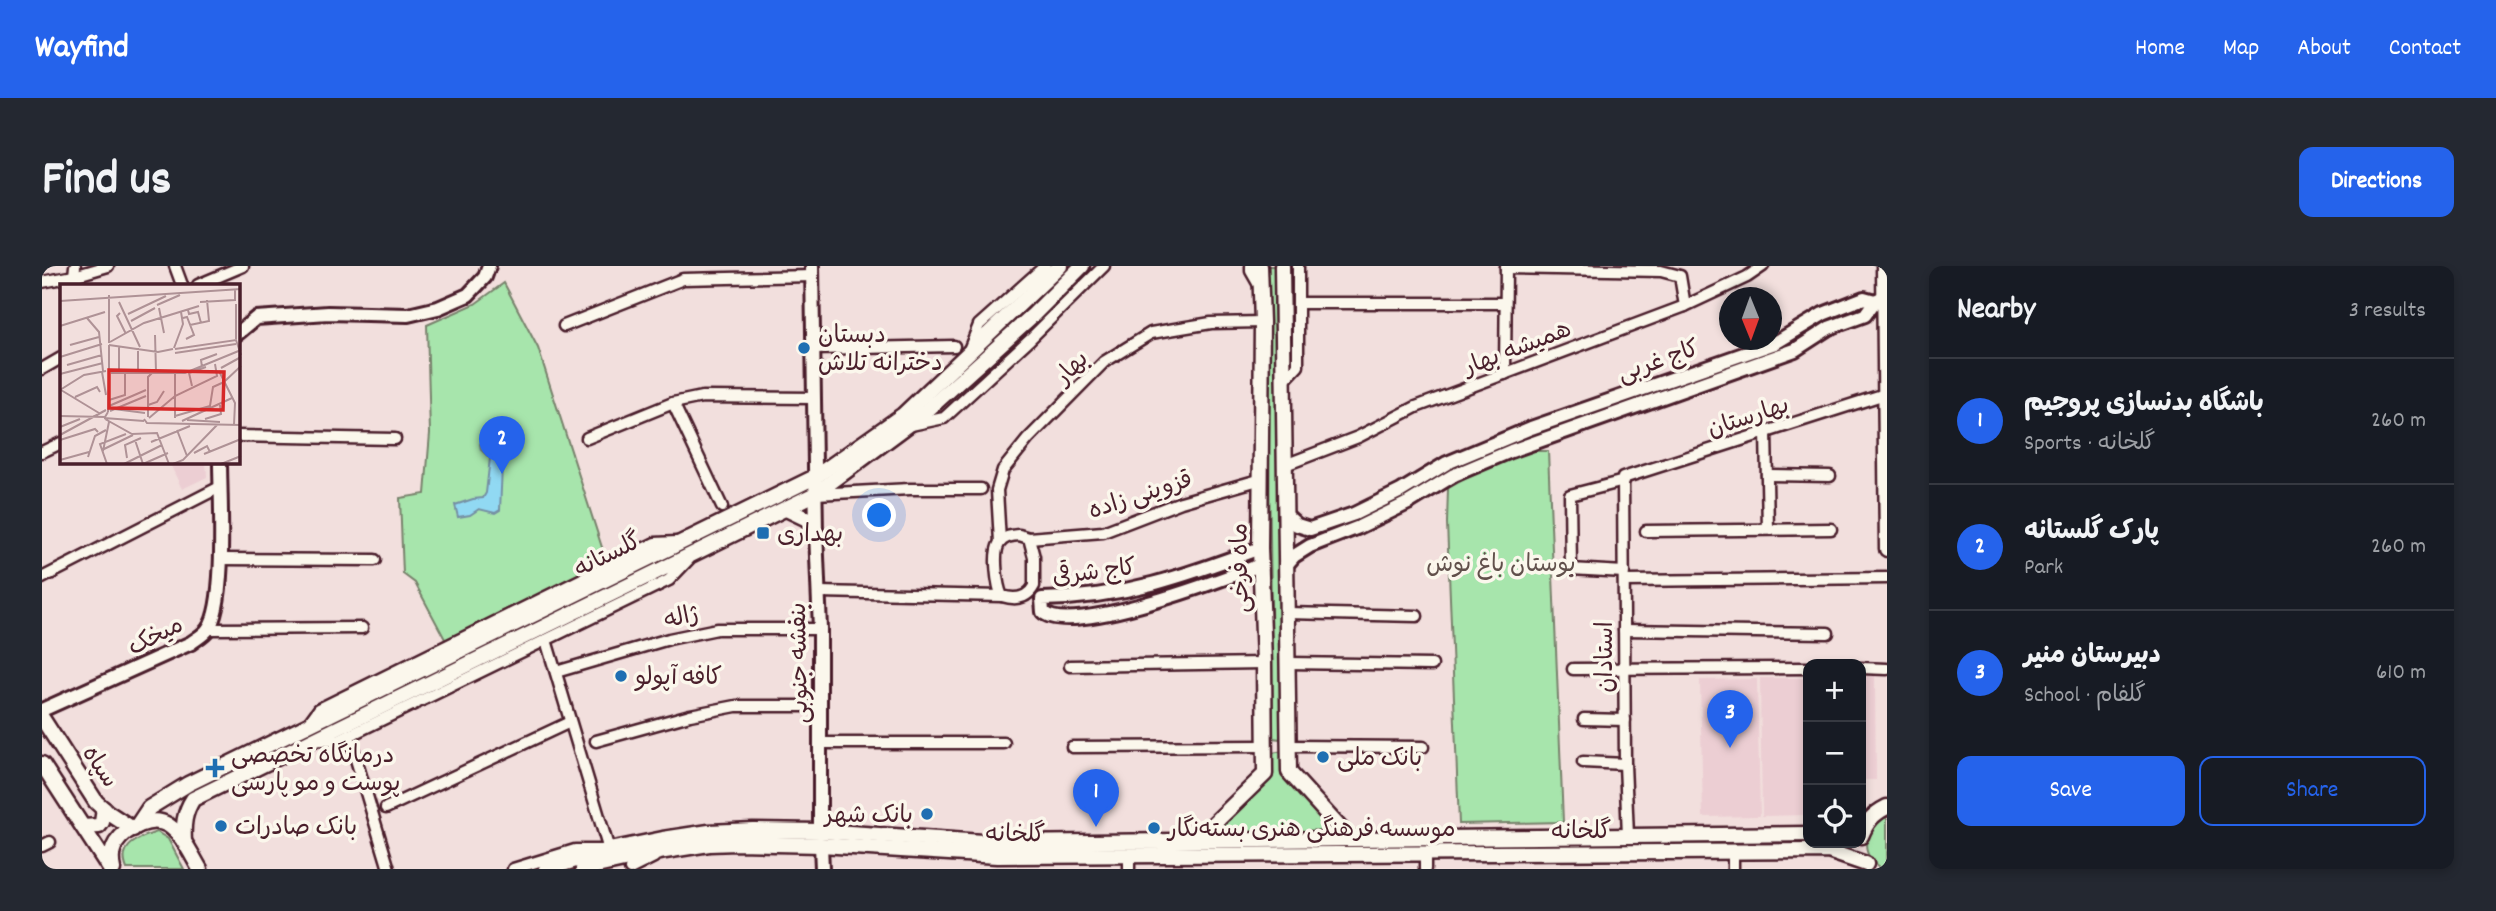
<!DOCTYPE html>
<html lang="en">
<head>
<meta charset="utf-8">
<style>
  body { margin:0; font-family:Dekko,"Playpen Sans Arabic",sans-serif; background:#242831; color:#f1f3f6 }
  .controls { position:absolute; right:21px; bottom:21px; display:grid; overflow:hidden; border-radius:14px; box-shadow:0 4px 10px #0003 }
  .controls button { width:63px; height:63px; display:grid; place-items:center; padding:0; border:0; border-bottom:2px solid #363941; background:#171b24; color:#f1f3f6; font:35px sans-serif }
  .compass { position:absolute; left:1677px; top:21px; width:63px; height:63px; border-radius:50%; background:#171b24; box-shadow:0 4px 10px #0003; rotate:179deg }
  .you { position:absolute; left:838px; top:250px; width:24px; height:24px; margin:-18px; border:5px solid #fff; border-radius:50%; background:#1a73e8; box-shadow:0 0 0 10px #1a73e833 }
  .badge { display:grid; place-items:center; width:46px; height:46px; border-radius:50%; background:#2563eb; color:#fff; font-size:23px; font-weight:700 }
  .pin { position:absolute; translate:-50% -58px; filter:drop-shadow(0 2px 4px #0008) }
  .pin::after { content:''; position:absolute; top:37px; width:24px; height:21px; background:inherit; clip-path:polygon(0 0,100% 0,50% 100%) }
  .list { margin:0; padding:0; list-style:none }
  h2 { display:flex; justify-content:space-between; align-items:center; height:91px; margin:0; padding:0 28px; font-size:30px }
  h2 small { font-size:23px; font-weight:400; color:#9ea1a6 }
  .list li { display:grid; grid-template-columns:46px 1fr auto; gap:21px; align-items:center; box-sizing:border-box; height:126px; padding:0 28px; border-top:2px solid #363941 }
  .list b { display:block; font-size:26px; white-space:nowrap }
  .list p { margin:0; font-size:23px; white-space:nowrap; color:#9ea1a6 }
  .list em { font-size:23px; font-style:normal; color:#9ea1a6 }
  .actions { display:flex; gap:14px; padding:21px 28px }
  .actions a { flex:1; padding:16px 0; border:2px solid #2563eb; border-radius:14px; text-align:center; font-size:24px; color:#2563eb }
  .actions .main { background:#2563eb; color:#fff }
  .icon { flex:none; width:38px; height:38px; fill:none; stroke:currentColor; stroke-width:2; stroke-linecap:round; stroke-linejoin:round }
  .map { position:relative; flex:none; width:1845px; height:603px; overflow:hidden; border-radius:14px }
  header { display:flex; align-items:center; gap:42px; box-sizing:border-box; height:98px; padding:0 35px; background:#2563eb; color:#fff }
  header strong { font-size:33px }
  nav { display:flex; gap:38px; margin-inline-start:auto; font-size:24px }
  .intro { display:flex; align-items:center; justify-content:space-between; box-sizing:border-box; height:168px; padding:0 42px }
  h1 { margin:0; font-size:49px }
  .button { padding:18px 32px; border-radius:14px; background:#2563eb; color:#fff; font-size:24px; font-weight:700 }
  main { display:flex; gap:42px; padding:0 42px }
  aside { flex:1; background:#171b24; border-radius:14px; box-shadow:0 4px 10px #0003 }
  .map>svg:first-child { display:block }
  .built { fill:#ecced3 }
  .green { fill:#a7e5ac; stroke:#78826c; stroke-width:2 }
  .water { fill:#91d9f3; stroke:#758fa3; stroke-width:2 }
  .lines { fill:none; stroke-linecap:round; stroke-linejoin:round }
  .minor-casing { stroke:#4a1f2b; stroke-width:15 }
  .tertiary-casing { stroke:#4a1f2b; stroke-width:18 }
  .secondary-casing { stroke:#4a1f2b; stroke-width:19 }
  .minor { stroke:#fbf7ec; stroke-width:10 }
  .tertiary { stroke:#fbf7ec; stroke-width:12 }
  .secondary { stroke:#fbf7ec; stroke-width:14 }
  .poi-dot { fill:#1f6fb2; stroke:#fbf7ec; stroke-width:2.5 }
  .labels { text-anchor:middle; stroke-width:7; stroke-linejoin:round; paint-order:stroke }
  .poi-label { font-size:24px; fill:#4a1f2b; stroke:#fbf7ec; text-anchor:start }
  .street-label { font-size:24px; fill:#4a1f2b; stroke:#fbf7ec }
  .park-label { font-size:24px; fill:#61504b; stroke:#fbf7ec }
  .inset-road { fill:none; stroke:#af9296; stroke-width:2 }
  .view { fill:#d62828; fill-opacity:0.15; stroke:#d62828; stroke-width:3.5 }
  .inset-edge { fill:none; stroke:#4a1f2b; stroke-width:3.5 }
</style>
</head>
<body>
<header>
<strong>Wayfind</strong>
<nav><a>Home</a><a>Map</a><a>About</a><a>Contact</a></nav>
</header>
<div class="intro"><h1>Find us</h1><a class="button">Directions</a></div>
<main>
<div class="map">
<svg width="1845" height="603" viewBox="0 0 1845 603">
  <rect width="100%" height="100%" fill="#f2dfdd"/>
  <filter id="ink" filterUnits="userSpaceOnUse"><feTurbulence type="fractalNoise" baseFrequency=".0143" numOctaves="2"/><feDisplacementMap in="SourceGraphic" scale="14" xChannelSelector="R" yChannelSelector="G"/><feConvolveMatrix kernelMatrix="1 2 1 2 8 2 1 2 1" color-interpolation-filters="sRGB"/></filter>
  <g filter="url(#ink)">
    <g class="built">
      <path d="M127,196H164L165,211L140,223Z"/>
      <path d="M1819,410H1833L1834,514H1819Z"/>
      <path d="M1766,412V549L1720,550L1718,412Z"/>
      <path d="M1715,413L1718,550L1661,551L1658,414Z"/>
    </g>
    <g class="green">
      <path d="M1224,0H1233L1239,473L1231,472Z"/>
      <path d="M462,17L496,82L565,297L405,377L373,317L361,308L358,232L383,228L388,167L385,59L433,38Z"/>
      <path d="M1474,185H1506L1521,556L1417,558L1405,257L1406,222Z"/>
      <path d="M1242,485V508L1293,564L1172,567L1231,507L1229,487Z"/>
      <path d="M1845,547V603H1840C1814,587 1823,561 1845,547Z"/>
      <path d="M115,566L126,573L142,603H85C75,580 96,572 115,566Z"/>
    </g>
    <path class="water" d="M452,171L458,174L461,180L458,244L453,247L437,243L428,249L416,251L413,239L431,233L441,232L444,227L448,192L439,184L438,178L443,172Z"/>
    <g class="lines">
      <defs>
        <g id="minor">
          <path d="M33,0L32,10L36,19"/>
          <path d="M133,0L140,19"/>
          <path d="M1209,0V5L1217,19"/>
          <path d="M1464,2L1619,5L1638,10L1643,40"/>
          <path d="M0,16L32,10L66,0"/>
          <path d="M156,19L201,0"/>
          <path d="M1256,37H1463"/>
          <path d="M522,60L641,13L771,10"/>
          <path d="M772,83L912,80"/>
          <path d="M927,84L937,59L1003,0"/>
          <path d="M0,103L19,92"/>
          <path d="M1463,108L1464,0"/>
          <path d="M1241,116L1256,100V0"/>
          <path d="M631,137L680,241"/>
          <path d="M869,159L902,152L988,73L1062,0"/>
          <path d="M1724,166L1726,263"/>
          <path d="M196,170L353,173"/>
          <path d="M545,172L631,137L660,131L772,132"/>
          <path d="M0,186L19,177"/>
          <path d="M1243,199L1316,171L1374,141L1643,40L1705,11L1721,0"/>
          <path d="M1725,209L1788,210"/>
          <path d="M1582,215L1528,229L1529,303L1582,306"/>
          <path d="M774,228L868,223H939"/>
          <path d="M1604,265L1789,263"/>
          <path d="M977,269L987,272L992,291V320C985,333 973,334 960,330C955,320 951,288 957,278C962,270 969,270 977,269Z"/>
          <path d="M987,272L1061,266L1139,236L1220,213"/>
          <path d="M958,276L955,224L961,204L986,173L1062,96L1109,67L1169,57L1220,56"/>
          <path d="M179,293L333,294"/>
          <path d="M0,312L178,221"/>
          <path d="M1582,315L1845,312"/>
          <path d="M777,326L960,330"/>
          <path d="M1245,347L1375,350"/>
          <path d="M167,363L320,362"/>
          <path d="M1582,364L1786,367"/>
          <path d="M1246,397L1390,399"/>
          <path d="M1028,400L1222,397"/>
          <path d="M1819,402L1845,403"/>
          <path d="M1531,403L1766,402"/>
          <path d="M514,406L627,373L675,363H778"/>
          <path d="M1542,453L1583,454"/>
          <path d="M266,458L277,443L613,277L635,276"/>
          <path d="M307,470L347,603"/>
          <path d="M274,474L296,475L627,314L647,293"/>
          <path d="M554,475L648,449L694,440H778"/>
          <path d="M778,477H962"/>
          <path d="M1247,480L1381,481"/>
          <path d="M1030,481L1223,480"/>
          <path d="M1541,496L1583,498"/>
          <path d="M344,542L528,456"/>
          <path d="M1586,570L1583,498L1581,212L1843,128"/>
          <path d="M0,580L8,576"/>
          <path d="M1691,586V603"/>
          <path d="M1383,587V603"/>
          <path d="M1087,590V603"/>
          <path d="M471,603L533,584H567L504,374"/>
          <path d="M588,603L612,591"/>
        </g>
        <g id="tertiary">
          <path d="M770,0L774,266L778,363V565"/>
          <path d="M196,67L214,52L286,47L366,49L396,42L426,29L443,11L447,0"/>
          <path d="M1244,249L1255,259L1268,263L1312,248L1359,225L1405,197L1489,162L1733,77L1781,48L1822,32L1833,35"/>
          <path d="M1218,282C1143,310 1081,332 1000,333L1001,346C1027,372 1184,312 1218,299"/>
          <path d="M1245,298L1252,290L1268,280L1317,261L1366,237L1412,209L1469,185L1753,84L1787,62L1823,49L1833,35L1845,29"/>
          <path d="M0,444L149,377C154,373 162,369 166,363C185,338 178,230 178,196"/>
          <path d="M779,579L780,603"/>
        </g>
        <g id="secondary">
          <path d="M1240,0L1247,506L1307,572"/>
          <path d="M1842,0L1845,283"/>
          <path d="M744,243L765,253L774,266"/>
          <path d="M0,452L54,536L65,546L91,563"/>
          <path d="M0,498L68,603"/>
          <path d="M95,560L107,542L146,518L773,211L861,149L1018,0"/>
          <path d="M41,561L57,560L60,556L62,543"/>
          <path d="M1819,570C1825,555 1831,548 1845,541"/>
          <path d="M1155,574L1223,508L1222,397L1218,282L1220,56L1218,0"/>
          <path d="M142,576C141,559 142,547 151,533L773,228L881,148L991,49L1040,0"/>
          <path d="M71,603C69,594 69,585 74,577C84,562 110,549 126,559C141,569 149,588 158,603"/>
          <path d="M504,603L567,584L621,573L667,566L711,564L778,565L955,577L1766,568"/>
          <path d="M541,603L623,585L667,578L695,577L779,579L955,590L1786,585L1824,598"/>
        </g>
      </defs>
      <use href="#minor" class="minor-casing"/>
      <use href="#tertiary" class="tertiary-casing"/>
      <use href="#secondary" class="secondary-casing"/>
      <use href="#minor" class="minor"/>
      <use href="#tertiary" class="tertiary"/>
      <use href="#secondary" class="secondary"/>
    </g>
  </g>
  <g class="poi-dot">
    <circle cx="762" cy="82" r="7"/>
    <rect x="714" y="260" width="14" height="14" rx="3.5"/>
    <circle cx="579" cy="410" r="7"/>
    <circle cx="1281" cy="491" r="7"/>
    <path d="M169.5 491.5h7v7h7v7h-7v7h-7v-7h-7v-7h7z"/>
    <circle cx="885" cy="548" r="7"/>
    <circle cx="179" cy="560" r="7"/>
    <circle cx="1112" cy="562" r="7"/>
  </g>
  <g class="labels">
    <g class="poi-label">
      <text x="776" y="76">دبستان<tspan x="776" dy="28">دخترانه تلاش</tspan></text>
      <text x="735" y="275">بهداری</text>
      <text x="593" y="418">کافه آپولو</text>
      <text x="189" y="496">درمانگاه تخصصی<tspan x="189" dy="28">پوست و مو پارسی</tspan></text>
      <text x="1295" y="499">بانک ملی</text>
      <text x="871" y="556" text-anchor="end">بانک شهر</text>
      <text x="193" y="568">بانک صادرات</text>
      <text x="1126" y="570">موسسه فرهنگی هنری بسته‌نگار</text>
    </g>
    <g class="street-label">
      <text transform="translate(1475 81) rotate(-21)" y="8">همیشه بهار</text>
      <text transform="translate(1616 94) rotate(-19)" y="8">کاج غربی</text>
      <text transform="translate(1029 101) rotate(-46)" y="8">بهار</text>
      <text transform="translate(1706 150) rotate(-18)" y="8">بهارستان</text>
      <text transform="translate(1098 228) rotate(-18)" y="8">قزوینی زاده</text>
      <text transform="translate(565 288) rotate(-26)" y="8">گلستانه</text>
      <text transform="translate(1197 302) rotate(-91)" y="8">ماه فرخی</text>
      <text transform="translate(1052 305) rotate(-7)" y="8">کاج شرقی</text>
      <text transform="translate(639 350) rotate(-13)" y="8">ژاله</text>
      <text transform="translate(113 369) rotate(-27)" y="8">میخک</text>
      <text transform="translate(1562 391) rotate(-90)" y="8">استادان</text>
      <text transform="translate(756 397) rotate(-91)" y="8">بنفشه جنوبی</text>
      <text transform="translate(59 500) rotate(56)" y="8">سپاه</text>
      <text x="1539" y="572">گلخانه</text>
      <text transform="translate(973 567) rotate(1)" y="8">گلخانه</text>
    </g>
    <g class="park-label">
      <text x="1459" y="305">بوستان باغ نوش</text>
    </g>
  </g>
  <g transform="translate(18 18)">
    <rect width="180" height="180" fill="#f2dfdd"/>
    <path class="inset-road" d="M49,11V59M0,17L181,5M59,18L80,63M140,18L175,16V5M97,21L120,11M99,24L104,49M128,26L129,30L138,28L141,39M60,29L57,32L66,50M68,30L106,12M27,34L39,48L43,87M123,34L127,33L134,51L126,55M71,37L95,24M130,41L149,37L147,16M0,42L45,28M95,51L96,88M176,55V20M50,58L84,39L139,22M10,61L39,53M49,61L98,68L113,65M49,61V85M78,64V88M114,64L123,40L121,28M115,65L176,56L181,71M115,69L176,60M0,73L42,60M7,81L42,71M142,83L141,76L157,70M161,84L181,73M59,87V62M159,87L175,119L174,141M42,88L46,111M51,89H125L181,66M0,90L43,79M165,97L181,82M132,102L129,89L146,83M0,106L24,91L46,87M1,106L39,129M15,113L37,103L40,108M49,116L65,111V89M88,121L97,118L104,107M49,122L86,106M54,125L85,129M50,127L86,112M48,128L49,90M0,132L45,133L48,128M115,132L150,122L153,103L164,98M88,133V93L92,89M44,134L84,137M89,134L115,112L157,92L155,80M115,134V90M45,135L72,150L97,149L109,180M84,135L87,139L181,141M145,135L161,130L160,121M127,136L160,138M122,137L172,114M0,143L20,135M117,146L127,172M0,151L46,126M0,156L35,145L38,148M75,156L83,180M91,158L130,142M44,165L73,151M43,167L49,138M134,169L147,162L150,168M144,170L181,155M28,173L35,152L46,146M67,174L65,161L81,154M0,176L29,168M47,180L40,160L66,150M64,180L102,161M83,180L108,169M113,180L123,176L157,141M161,180L181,172"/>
    <path class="view" d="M49,86L164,88L163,126L49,124Z"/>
    <rect width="180" height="180" class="inset-edge"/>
  </g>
</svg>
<div class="controls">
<button>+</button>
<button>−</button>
<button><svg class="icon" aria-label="locate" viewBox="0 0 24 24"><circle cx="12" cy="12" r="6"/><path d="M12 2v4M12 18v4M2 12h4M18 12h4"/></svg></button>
</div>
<svg class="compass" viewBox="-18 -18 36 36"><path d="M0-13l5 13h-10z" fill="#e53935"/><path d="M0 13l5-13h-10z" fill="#9ea1a6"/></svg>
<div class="you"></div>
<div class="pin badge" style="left:1054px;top:561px">1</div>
<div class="pin badge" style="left:460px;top:208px">2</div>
<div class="pin badge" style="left:1688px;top:482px">3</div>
</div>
<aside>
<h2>Nearby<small>3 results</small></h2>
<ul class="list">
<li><span class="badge">1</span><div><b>باشگاه بدنسازی پروجیم</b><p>Sports · گلخانه</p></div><em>260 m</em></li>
<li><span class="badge">2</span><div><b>پارک گلستانه</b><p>Park</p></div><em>260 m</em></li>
<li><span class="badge">3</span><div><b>دبیرستان منیر</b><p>School · گلفام</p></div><em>610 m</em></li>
</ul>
<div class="actions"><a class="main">Save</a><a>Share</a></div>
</aside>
</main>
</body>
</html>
